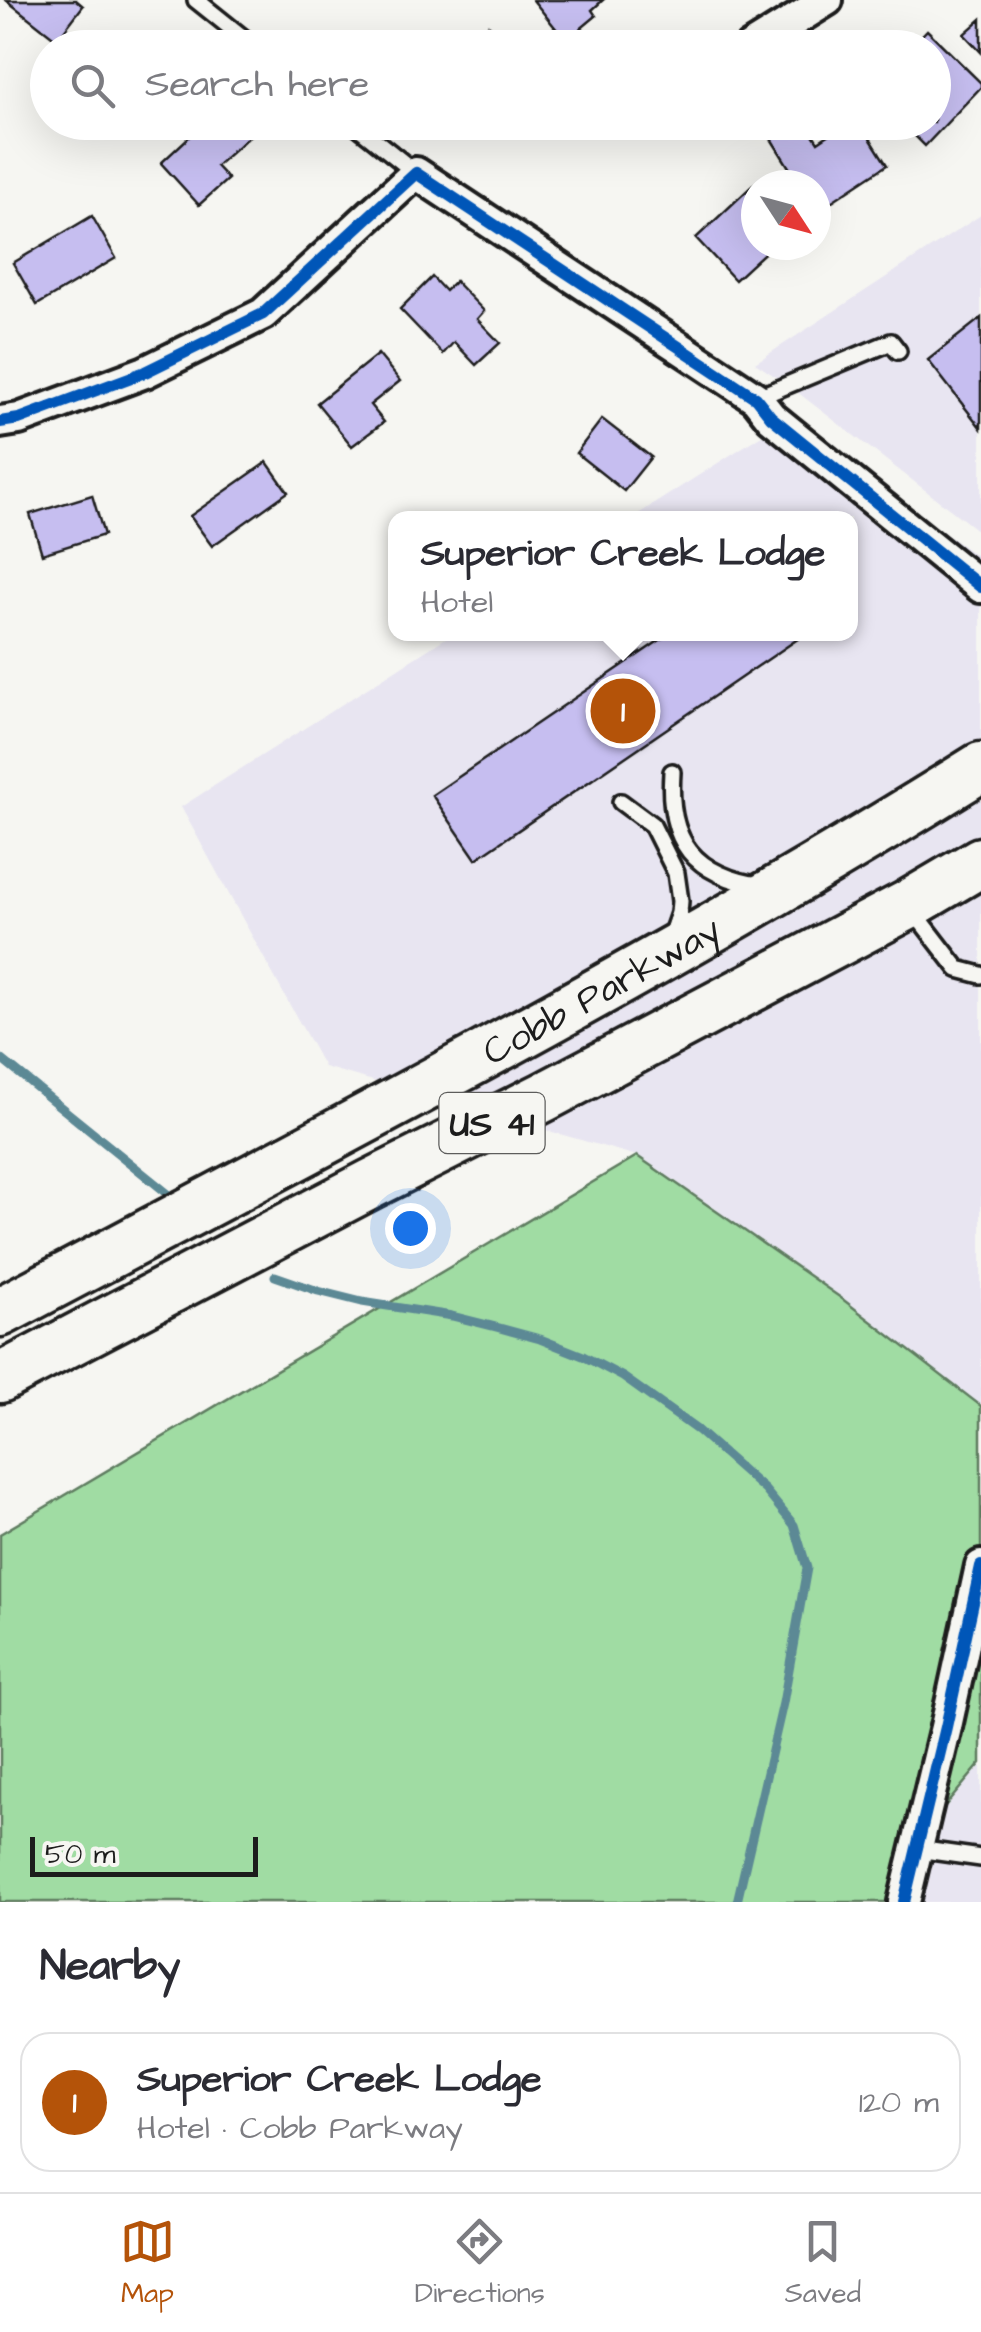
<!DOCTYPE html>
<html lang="en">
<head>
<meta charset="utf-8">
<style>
  body { margin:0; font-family:"Architects Daughter",sans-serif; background:#f2f2f3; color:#2b2b33 }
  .compass { position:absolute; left:741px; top:170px; width:90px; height:90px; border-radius:50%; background:#fff; box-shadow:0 10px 40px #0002; rotate:126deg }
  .scale { position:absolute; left:30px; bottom:25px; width:228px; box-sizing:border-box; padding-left:10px; border:5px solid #1c1c1c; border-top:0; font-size:28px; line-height:35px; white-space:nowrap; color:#1c1c1c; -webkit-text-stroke:8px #f6f6f2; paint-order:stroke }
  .you { position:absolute; left:410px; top:1228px; width:35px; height:35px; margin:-25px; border:8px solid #fff; border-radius:50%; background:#1a73e8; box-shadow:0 0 0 15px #1a73e833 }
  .badge { display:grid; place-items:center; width:65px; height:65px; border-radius:50%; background:#b45309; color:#fff; font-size:32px; font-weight:700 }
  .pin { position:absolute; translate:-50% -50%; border:5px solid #fff; box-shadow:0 2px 10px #0006 }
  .popup { position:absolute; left:388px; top:511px; width:470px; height:130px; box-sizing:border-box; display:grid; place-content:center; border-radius:20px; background:#fff; filter:drop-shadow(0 2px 8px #0005); font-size:32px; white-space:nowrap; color:#7c7c81 }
  .popup b { font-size:38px; color:#2b2b33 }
  .popup::after { content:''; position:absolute; left:50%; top:100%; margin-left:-20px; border:20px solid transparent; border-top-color:#fff }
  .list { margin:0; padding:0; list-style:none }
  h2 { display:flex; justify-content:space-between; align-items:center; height:130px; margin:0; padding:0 40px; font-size:42px }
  h2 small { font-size:32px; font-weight:400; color:#7c7c81 }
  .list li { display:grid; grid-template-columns:65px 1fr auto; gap:30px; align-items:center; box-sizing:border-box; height:140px; margin:0 20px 20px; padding:0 20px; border:2px solid #e1e1e2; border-radius:30px }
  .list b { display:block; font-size:38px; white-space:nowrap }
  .list p { margin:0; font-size:32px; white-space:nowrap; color:#7c7c81 }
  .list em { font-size:32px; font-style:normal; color:#7c7c81 }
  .icon { flex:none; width:55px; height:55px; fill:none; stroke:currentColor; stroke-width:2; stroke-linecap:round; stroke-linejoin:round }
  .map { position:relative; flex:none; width:981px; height:1902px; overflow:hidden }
  .search { position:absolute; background:#fff; box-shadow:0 10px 40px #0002; left:30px; right:30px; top:30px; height:110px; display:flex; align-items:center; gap:25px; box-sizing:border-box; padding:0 35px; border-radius:55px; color:#7c7c81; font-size:38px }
  .sheet { height:290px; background:#fff }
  nav { display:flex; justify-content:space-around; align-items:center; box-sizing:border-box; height:140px; border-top:2px solid #e1e1e2; background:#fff; font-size:28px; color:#7c7c81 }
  nav a { display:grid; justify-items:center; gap:5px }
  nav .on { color:#b45309 }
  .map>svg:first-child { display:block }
  .built { fill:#e8e5f1 }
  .green { fill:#a0dca3; stroke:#5e7c60; stroke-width:2.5 }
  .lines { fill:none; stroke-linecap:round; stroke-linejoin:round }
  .stream { stroke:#5c8995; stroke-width:9 }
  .building { fill:#c6bef0; stroke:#1c1c1c; stroke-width:2.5 }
  .service-casing { stroke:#1c1c1c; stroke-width:22 }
  .minor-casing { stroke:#1c1c1c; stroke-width:38 }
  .primary-casing { stroke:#1c1c1c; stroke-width:55 }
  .service { stroke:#f6f6f2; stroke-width:15 }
  .minor { stroke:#f6f6f2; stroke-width:30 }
  .primary { stroke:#f6f6f2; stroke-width:48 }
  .cycleway-casing { stroke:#f6f6f2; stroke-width:19 }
  .cycleway { stroke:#0057b8; stroke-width:12 }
  .labels { text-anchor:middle; stroke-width:8; stroke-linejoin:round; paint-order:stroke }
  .shield { fill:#f6f6f2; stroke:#5d5d5c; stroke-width:2.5 }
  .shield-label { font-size:35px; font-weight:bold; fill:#1c1c1c }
  .street-label { font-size:38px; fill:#1c1c1c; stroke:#f6f6f2 }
</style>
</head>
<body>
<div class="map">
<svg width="981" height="1902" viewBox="0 0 981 1902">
  <rect width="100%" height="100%" fill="#f6f6f2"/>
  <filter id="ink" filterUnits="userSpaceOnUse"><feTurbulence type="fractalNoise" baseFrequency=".01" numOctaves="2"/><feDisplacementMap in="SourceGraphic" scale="20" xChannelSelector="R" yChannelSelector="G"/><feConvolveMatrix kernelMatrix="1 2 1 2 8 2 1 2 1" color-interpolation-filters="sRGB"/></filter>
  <g filter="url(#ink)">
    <g class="built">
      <path d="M981,215V533L788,385L755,363Z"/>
      <path d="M785,420L981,559V1406L841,1298L637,1156L324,1067L181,807L452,634H850V518H632Z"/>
      <path d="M981,1763V1902H910L920,1836Z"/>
    </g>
    <path class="green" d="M637,1156L841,1298L981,1406V1763L920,1836L910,1902H0V1534Z"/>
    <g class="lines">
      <g class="stream">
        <path d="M0,1058L167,1193"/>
        <path d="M275,1276L318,1291L362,1302L452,1316L496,1327L540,1339L583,1356L623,1377L697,1430L765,1490L794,1525L807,1568L783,1703L737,1902"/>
      </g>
    </g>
    <g class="building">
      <path d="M6,0H76L83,6L57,40Z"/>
      <path d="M533,0H603L592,10L596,16L566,41Z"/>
      <path d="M981,19V52L964,34Z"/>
      <path d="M488,25L518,48H472Z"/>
      <path d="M927,30L981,83V87L925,146L901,122H934V48H910Z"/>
      <path d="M205,122H249L256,130L216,166L228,179L199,205L161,163Z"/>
      <path d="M792,122H805L818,142L848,122H860L887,165L817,211L816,185H800L770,137Z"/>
      <path d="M754,184L756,186V245H773L735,280L696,238Z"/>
      <path d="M92,216L116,258L37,305L13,263Z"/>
      <path d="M432,277L445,291L455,281L484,311L477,319L500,343L476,365L454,342L443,354L400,309Z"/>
      <path d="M981,318V428L928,360Z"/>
      <path d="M378,354L400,381L370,405L384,422L352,446L317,403Z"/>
      <path d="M602,419L651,457L624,491L576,453Z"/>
      <path d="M267,462L288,492L212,546L190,516Z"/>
      <path d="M92,495L104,535L42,554L30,514Z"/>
      <path d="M669,634H805L476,859L432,795Z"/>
    </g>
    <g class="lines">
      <defs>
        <g id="service">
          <path d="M196,0L256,48"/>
          <path d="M352,122L416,173"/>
          <path d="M756,398L891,342L898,351"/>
          <path d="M672,772C667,842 694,876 763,886"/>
          <path d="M621,802L652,825L676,873L680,901L679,913L670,939"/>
          <path d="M911,908L958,969L981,975"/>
          <path d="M917,1849L981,1858"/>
        </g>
        <g id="minor">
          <path d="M750,48L827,0"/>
          <path d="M0,422L19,419L145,372L263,314L416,173L756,398L771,417L981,587"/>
          <path d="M904,1902L946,1727L981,1566"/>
        </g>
        <g id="primary">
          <path id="s1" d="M0,1312C331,1137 664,966 981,767"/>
          <path d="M0,1378L371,1184L544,1097L908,905L981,862"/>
        </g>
      </defs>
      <use href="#service" class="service-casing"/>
      <use href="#minor" class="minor-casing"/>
      <use href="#primary" class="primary-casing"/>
      <use href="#service" class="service"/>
      <use href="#minor" class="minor"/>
      <use href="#primary" class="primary"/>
      <defs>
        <g id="cycleway">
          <path d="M0,422L19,419L145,372L263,314L416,173L756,398L771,417L981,587"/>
          <path d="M904,1902L946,1727L981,1566"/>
        </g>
      </defs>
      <use href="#cycleway" class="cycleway-casing"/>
      <use href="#cycleway" class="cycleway"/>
    </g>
  </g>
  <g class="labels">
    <rect class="shield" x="439.5" y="1093" width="105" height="60" rx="8"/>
    <g class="shield-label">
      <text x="492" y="1135">US 41</text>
    </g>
    <g class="street-label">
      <text dy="13" stroke="none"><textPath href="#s1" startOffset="682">Cobb Parkway</textPath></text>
    </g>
  </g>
</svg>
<svg class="compass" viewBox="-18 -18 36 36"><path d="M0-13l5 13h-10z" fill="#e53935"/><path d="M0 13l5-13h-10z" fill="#7c7c81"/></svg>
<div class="scale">50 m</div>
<div class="you"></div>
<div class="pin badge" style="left:623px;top:711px">1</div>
<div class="popup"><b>Superior Creek Lodge</b>Hotel</div>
<div class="search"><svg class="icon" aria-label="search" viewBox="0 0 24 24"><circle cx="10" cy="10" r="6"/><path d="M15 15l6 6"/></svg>Search here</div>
</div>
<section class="sheet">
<h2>Nearby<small></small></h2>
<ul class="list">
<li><span class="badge">1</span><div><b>Superior Creek Lodge</b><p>Hotel · Cobb Parkway</p></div><em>120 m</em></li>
</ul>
</section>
<nav>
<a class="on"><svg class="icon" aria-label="map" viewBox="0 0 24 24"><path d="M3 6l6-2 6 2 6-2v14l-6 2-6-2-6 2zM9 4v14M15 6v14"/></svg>Map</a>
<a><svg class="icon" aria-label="directions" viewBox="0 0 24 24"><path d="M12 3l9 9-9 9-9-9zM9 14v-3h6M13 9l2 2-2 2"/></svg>Directions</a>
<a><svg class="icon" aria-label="saved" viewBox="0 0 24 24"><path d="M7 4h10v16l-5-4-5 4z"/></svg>Saved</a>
</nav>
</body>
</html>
